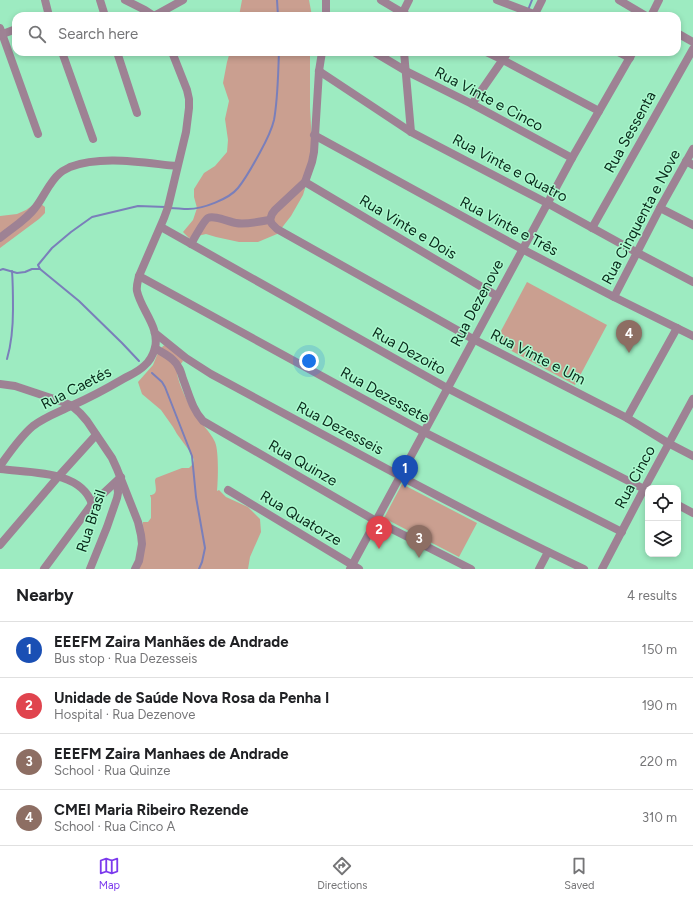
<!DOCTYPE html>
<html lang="en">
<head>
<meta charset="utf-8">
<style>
  body { margin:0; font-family:Figtree,sans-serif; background:#f2f2f2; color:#202124 }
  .controls { position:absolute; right:12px; bottom:12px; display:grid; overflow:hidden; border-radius:8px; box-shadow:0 2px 6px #0003 }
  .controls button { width:36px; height:36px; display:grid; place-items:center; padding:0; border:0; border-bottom:1px solid #e0e0e0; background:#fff; color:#202124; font:20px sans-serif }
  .you { position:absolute; left:309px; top:361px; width:14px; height:14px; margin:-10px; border:3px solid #fff; border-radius:50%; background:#1a73e8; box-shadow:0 0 0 6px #1a73e833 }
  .badge { display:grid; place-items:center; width:26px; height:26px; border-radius:50%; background:#7c3aed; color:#fff; font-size:13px; font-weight:700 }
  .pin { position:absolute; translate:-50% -33px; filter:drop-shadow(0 1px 2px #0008) }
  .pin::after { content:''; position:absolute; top:21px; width:14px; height:12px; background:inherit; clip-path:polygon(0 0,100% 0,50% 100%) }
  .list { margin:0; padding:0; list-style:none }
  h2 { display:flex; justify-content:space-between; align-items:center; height:52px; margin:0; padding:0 16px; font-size:17px }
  h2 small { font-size:13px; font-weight:400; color:#757577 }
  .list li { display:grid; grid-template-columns:26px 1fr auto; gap:12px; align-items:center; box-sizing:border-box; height:56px; padding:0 16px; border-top:1px solid #e0e0e0 }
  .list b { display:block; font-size:15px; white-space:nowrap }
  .list p { margin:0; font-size:13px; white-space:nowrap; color:#757577 }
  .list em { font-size:13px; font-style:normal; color:#757577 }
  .icon { flex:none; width:22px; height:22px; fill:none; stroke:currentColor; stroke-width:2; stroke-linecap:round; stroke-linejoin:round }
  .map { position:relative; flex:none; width:693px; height:569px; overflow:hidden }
  .search { position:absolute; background:#fff; box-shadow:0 2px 6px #0003; left:12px; right:12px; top:12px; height:44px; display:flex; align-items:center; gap:10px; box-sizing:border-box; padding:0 14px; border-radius:12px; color:#757577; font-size:15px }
  .sheet { height:276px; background:#fff }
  nav { display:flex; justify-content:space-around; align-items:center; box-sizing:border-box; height:56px; border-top:1px solid #e0e0e0; background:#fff; font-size:11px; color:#757577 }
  nav a { display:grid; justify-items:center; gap:2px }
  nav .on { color:#7c3aed }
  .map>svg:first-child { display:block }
  .green { fill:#ca9f90 }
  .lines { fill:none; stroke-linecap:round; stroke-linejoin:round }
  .stream { stroke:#7a7fba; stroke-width:2 }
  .street { stroke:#9e8294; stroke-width:8 }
  .labels { text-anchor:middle; stroke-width:3; stroke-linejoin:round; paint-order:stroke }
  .street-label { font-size:15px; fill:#08291a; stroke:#aaf8cd }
</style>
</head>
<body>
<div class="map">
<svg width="693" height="569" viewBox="0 0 693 569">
  <rect width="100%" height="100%" fill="#9debc1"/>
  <g class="green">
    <path d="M242,0H309L312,16H239Z"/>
    <path d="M230,52H310V108L313,162L303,195L291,216L277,234L258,242H239L216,237L206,234L189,238L183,232L193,220L197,208L194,197V189L204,173L215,166L227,152L228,140L225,119L229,101L223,83L227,62Z"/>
    <path d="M36,203L41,204L45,207V213L39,219L0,248V216L17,214L26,210Z"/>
    <path d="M527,282L607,325L575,385L495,342Z"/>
    <path d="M168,344L180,355L183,361C181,364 178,367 177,369C175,377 190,408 195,415C201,424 210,431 215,442C219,451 218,481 217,491L219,490L226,497L248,507L260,519L261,532L250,557L248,569H138L142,526L143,522H148L151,518V498L150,495C159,495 155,486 155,480L156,478L182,468H189L193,464L194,460L191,453L188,449L177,434L173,427L161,410L142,394L138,382L153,365L157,355L163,346Z"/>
    <path d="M402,484L477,523L459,557L384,518Z"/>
  </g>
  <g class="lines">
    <g class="stream">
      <path d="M277,0L278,16"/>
      <path d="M528,10L532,0"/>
      <path d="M170,208C176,208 182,209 188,209C203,209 229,199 238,188C246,178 252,167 258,156C264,145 271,133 274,120C278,98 278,74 279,52"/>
      <path d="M0,270L3,269L17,273L25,272L32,269H40"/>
      <path d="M7,359C12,342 13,326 13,309C13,296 13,284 12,271"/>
      <path d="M139,361L122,343L79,301L40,269L38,265L52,248L71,232L92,217L138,206L166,207"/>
      <path d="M152,373L162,382L165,387L192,456L196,497L205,548L202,562L199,569"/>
    </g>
    <g class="street">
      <path d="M45,0L49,16"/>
      <path d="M100,0L105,16"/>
      <path d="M125,0L145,10L154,16"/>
      <path d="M381,0L408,16"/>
      <path d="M497,0L539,16"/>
      <path d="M619,0L646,16"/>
      <path d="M154,16L183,0"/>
      <path d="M326,16V0"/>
      <path d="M402,16V14L409,0"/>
      <path d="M534,16L542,0"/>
      <path d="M651,16L659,0"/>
      <path d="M0,28L38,134"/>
      <path d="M677,33L693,42"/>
      <path d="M0,35L16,29"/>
      <path d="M62,52L93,139"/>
      <path d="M117,52L137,113"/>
      <path d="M374,52L406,71L472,104L572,158"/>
      <path d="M404,52L411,132"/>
      <path d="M486,52L503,60L599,111"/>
      <path d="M618,52L630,58"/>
      <path d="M319,71L411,132L547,203L636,252L693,282"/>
      <path d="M472,104L508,52"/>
      <path d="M314,135L522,249L614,297L693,336"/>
      <path d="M686,161L693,165"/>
      <path d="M305,182L497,296"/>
      <path d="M660,208L693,225"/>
      <path d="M270,220L272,224L277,229L473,339L627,418L668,443L693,456"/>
      <path d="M270,220L272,214L275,210L305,182L312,162L314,152L319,71L322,52"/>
      <path d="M161,227L447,388L648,491"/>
      <path d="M592,228L693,49"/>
      <path d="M0,238C12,228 26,220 35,208C44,197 49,182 60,173C63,170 67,169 70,167C102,155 144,163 177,166"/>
      <path d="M191,244C194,239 204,220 208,218C214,215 229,222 236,223C247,225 260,221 270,220"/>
      <path d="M139,276L424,432L622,532"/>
      <path d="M614,297L660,208L693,149"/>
      <path d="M155,333L186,358L211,374C334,440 457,509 584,569"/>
      <path d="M155,348C161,352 168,355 173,360C179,365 181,372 183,379C189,394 192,409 203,421L376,521L471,569"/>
      <path d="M0,384L15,386L63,402L72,406L80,413L87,421L112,458L117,469L138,522L141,535L142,544L139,561L135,569"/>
      <path d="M627,418L677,328"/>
      <path d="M0,466C10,452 20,437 33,426C45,417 59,412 71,406C89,398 106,389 123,379C130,375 138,372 144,366C149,362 153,355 155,348C160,327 141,310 137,291C136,286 138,281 139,276L164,218L168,207L186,132L189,108V99L187,90L172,52"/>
      <path d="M0,469C30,473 81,470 92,504"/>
      <path d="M228,490L359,569"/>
      <path d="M678,505L693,513"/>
      <path d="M0,545L58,477L96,435"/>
      <path d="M44,569L92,504L121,477"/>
      <path d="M90,569L107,527L117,498L118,493L117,482"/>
      <path d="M350,569L572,158L633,52"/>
      <path d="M539,569L548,552"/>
      <path d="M602,569L644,489L693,399"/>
    </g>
  </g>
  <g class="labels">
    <g class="street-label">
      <text transform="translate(489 99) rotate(28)" y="5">Rua Vinte e Cinco</text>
      <text transform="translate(630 132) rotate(-61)" y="5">Rua Sessenta</text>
      <text transform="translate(510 168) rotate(28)" y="5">Rua Vinte e Quatro</text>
      <text transform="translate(641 217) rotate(-62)" y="5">Rua Cinquenta e Nove</text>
      <text transform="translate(509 226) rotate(28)" y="5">Rua Vinte e Três</text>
      <text transform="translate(408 227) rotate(31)" y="5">Rua Vinte e Dois</text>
      <text transform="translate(477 303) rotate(-62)" y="5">Rua Dezenove</text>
      <text transform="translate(409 351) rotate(29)" y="5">Rua Dezoito</text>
      <text transform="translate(538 357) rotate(27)" y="5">Rua Vinte e Um</text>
      <text transform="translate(76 388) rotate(-27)" y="5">Rua Caetés</text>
      <text transform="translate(385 395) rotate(29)" y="5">Rua Dezessete</text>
      <text transform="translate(340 428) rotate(28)" y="5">Rua Dezesseis</text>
      <text transform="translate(303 463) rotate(30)" y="5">Rua Quinze</text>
      <text transform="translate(635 477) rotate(-62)" y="5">Rua Cinco</text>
      <text transform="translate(301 518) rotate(31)" y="5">Rua Quatorze</text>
      <text transform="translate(91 521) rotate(-72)" y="5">Rua Brasil</text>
    </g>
  </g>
</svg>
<div class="controls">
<button><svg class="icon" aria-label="locate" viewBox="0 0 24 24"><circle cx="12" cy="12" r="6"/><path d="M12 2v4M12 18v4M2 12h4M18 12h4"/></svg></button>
<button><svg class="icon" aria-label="layers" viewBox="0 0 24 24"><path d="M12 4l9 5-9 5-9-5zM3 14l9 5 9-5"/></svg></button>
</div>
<div class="you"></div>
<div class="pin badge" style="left:405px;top:488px;background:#1a4fb4">1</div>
<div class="pin badge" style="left:379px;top:549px;background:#e0444e">2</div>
<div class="pin badge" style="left:419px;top:558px;background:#8d6e63">3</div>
<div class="pin badge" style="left:629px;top:353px;background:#8d6e63">4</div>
<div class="search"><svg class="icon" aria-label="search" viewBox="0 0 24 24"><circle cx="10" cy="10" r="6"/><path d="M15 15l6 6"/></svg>Search here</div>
</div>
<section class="sheet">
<h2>Nearby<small>4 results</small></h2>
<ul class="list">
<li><span class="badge" style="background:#1a4fb4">1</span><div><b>EEEFM Zaira Manhães de Andrade</b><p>Bus stop · Rua Dezesseis</p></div><em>150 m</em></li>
<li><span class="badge" style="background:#e0444e">2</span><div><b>Unidade de Saúde Nova Rosa da Penha I</b><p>Hospital · Rua Dezenove</p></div><em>190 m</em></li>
<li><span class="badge" style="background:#8d6e63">3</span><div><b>EEEFM Zaira Manhaes de Andrade</b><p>School · Rua Quinze</p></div><em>220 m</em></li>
<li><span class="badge" style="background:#8d6e63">4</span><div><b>CMEI Maria Ribeiro Rezende</b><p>School · Rua Cinco A</p></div><em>310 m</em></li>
</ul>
</section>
<nav>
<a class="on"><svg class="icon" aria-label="map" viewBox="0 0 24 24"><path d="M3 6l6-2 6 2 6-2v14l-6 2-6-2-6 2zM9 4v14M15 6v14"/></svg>Map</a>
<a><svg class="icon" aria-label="directions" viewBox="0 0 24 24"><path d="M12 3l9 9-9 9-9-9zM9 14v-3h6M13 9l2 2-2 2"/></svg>Directions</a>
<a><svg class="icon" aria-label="saved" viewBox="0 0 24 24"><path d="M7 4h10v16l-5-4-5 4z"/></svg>Saved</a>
</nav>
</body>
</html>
